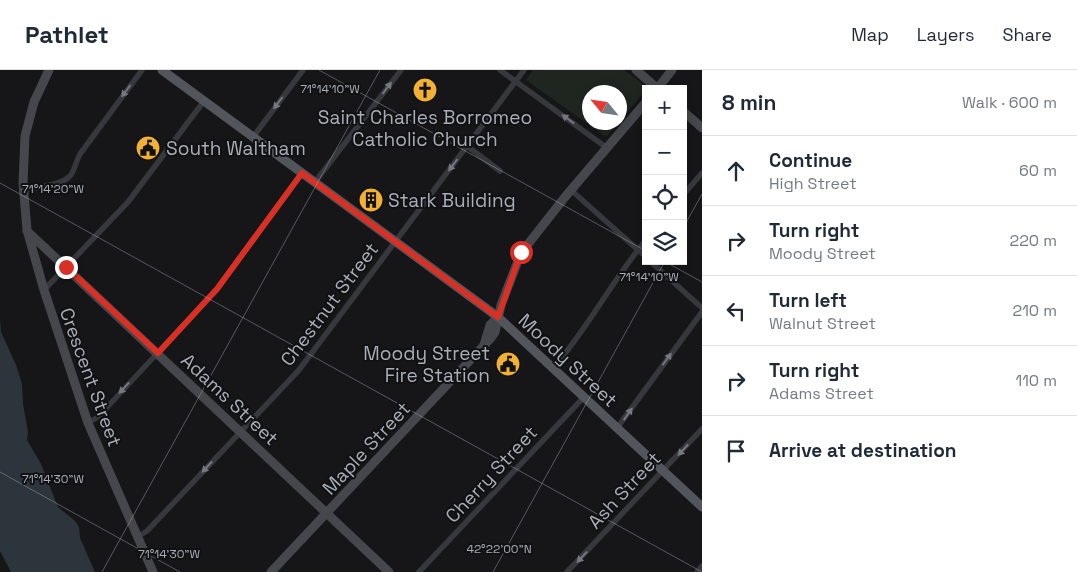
<!DOCTYPE html>
<html lang="en">
<head>
<meta charset="utf-8">
<style>
  body { margin:0; font-family:"Space Grotesk",sans-serif; background:#f6f6f7; color:#1f2937 }
  .controls { position:absolute; right:15px; top:15px; display:grid; overflow:hidden; border-radius:0px; box-shadow:0 2px 8px #0003 }
  .controls button { width:45px; height:45px; display:grid; place-items:center; padding:0; border:0; border-bottom:1px solid #e0e1e3; background:#fff; color:#1f2937; font:25px sans-serif }
  .compass { position:absolute; left:582px; top:15px; width:45px; height:45px; border-radius:50%; background:#fff; box-shadow:0 2px 8px #0003; rotate:299deg }
  .stop { position:absolute; width:15px; height:15px; margin:-11px; border:4px solid #d93025; border-radius:50%; background:#fff }
  .stop.end { background:#d93025; border-color:#fff; box-shadow:0 1px 5px #0008 }
  .list { margin:0; padding:0; list-style:none }
  h2 { display:flex; justify-content:space-between; align-items:center; height:65px; margin:0; padding:0 20px; font-size:21px }
  h2 small { font-size:16px; font-weight:400; color:#747a83 }
  .list li { display:grid; grid-template-columns:32px 1fr auto; gap:15px; align-items:center; box-sizing:border-box; height:70px; padding:0 20px; border-top:1px solid #e0e1e3 }
  .list b { display:block; font-size:19px; white-space:nowrap }
  .list p { margin:0; font-size:16px; white-space:nowrap; color:#747a83 }
  .list em { font-size:16px; font-style:normal; color:#747a83 }
  .icon { flex:none; width:28px; height:28px; fill:none; stroke:currentColor; stroke-width:2; stroke-linecap:round; stroke-linejoin:round }
  .map { position:relative; flex:none; width:702px; height:502px; overflow:hidden }
  header { display:flex; align-items:center; gap:30px; box-sizing:border-box; height:70px; padding:0 25px; background:#fff; border-bottom:1px solid #e0e1e3 }
  header strong { font-size:24px }
  nav { display:flex; gap:28px; margin-inline-start:auto; font-size:18px }
  main { display:flex }
  aside { flex:1; background:#fff }
  .map>svg:first-child { display:block }
  .green { fill:#1e261f }
  .water { fill:#2c353c }
  .lines { fill:none; stroke-linecap:round; stroke-linejoin:round }
  .street { stroke:#37383d; stroke-width:5.5 }
  .secondary { stroke:#45474d; stroke-width:9 }
  .primary { stroke:#53555c; stroke-width:9 }
  .oneway { fill:#757881 }
  .route { stroke:#d93025; stroke-width:6 }
  .ticks { fill:none; stroke:#a8adb8; stroke-width:1; stroke-opacity:0.45 }
  .labels { text-anchor:middle; stroke-width:4; stroke-linejoin:round; paint-order:stroke }
  .poi-label { font-size:19px; fill:#a8adb8; stroke:#111113; text-anchor:start }
  .street-label { font-size:19px; fill:#a8adb8; stroke:#111113 }
  .ticks-label { font-size:12px; text-anchor:middle; fill:#a8adb8; stroke:#111113; stroke-width:4; stroke-linejoin:round; paint-order:stroke }
</style>
</head>
<body>
<header>
<strong>Pathlet</strong>
<nav><a>Map</a><a>Layers</a><a>Share</a></nav>
</header>
<main>
<div class="map">
<svg width="702" height="502" viewBox="0 0 702 502">
  <rect width="100%" height="100%" fill="#161618"/>
  <path class="green" d="M533,0H624L644,15L645,21L620,51V22H590V52L618,53L606,67L526,10Z"/>
  <path class="water" d="M0,249L1,262L16,295L22,314L23,334L28,362L27,370L41,394L58,437L75,451L79,457L80,468L95,502H11L0,481Z"/>
  <g class="lines">
    <g class="street">
      <path d="M500,0L607,78"/>
      <path d="M253,67L303,0"/>
      <path d="M467,76L500,101"/>
      <path d="M315,112L401,0"/>
      <path d="M23,119C33,119 64,114 70,106C75,100 76,91 80,84L142,0"/>
      <path d="M571,120L646,187"/>
      <path d="M683,125L702,103"/>
      <path d="M650,191L702,238"/>
      <path d="M44,220L128,132L204,31"/>
      <path d="M553,298C588,259 612,210 646,170"/>
      <path d="M88,353L98,347L217,219L302,103"/>
      <path d="M617,358L702,242"/>
      <path d="M137,467L147,461L299,300L524,0"/>
      <path d="M419,502L584,327"/>
      <path d="M567,502L702,359"/>
      <path d="M697,502L702,496"/>
    </g>
    <g class="secondary">
      <path d="M49,0L34,32L25,66L23,113L27,160L44,220L88,353L153,502"/>
      <path d="M636,0L658,19"/>
      <path d="M657,19L672,0"/>
      <path d="M683,41L702,58"/>
      <path d="M27,161L389,502"/>
      <path d="M484,275L490,255L498,247"/>
      <path d="M271,502L491,268L495,262L501,235L521,183L565,127L646,32"/>
    </g>
    <path class="primary" d="M162,0L498,247L702,437"/>
  </g>
  <defs><path id="oneway-solid" d="M-6-.8H1V-3.2L6.5 0L1 3.2V.8H-6Z" transform="scale(1.25)"/></defs>
  <g class="oneway">
    <use href="#oneway-solid" transform="translate(387 18) rotate(-53)"/>
    <use href="#oneway-solid" transform="translate(126 21) rotate(127)"/>
    <use href="#oneway-solid" transform="translate(278 33) rotate(127)"/>
    <use href="#oneway-solid" transform="translate(568 49) rotate(-144)"/>
    <use href="#oneway-solid" transform="translate(453 95) rotate(127)"/>
    <use href="#oneway-solid" transform="translate(667 289) rotate(-54)"/>
    <use href="#oneway-solid" transform="translate(124 318) rotate(133)"/>
    <use href="#oneway-solid" transform="translate(628 344) rotate(-55)"/>
    <use href="#oneway-solid" transform="translate(683 380) rotate(133)"/>
    <use href="#oneway-solid" transform="translate(207 397) rotate(133)"/>
    <use href="#oneway-solid" transform="translate(582 487) rotate(133)"/>
  </g>
  <g class="lines">
    <path class="route" d="M66,197L158,283L217,219L302,103L498,247L521,182"/>
  </g>
  <path class="ticks" d="M319,0L646,181M0,113L702,502M683,158L702,124M664,191L702,212M0,402L180,502M102,502L380,0M493,502L665,191"/>
  <defs>
    <symbol id="church-disc" viewBox="-11 -11 22 22"><circle r="9.5" fill="#f2b134" stroke="#111113"/><path d="M-1.2-6h2.4v3.5h3.3v2.4h-3.3V6h-2.4V-.1h-3.3v-2.4h3.3Z" fill="#111"/></symbol>
    <symbol id="civic-disc" viewBox="-11 -11 22 22"><circle r="9.5" fill="#f2b134" stroke="#111113"/><path d="M-.6-6.5H3V-4.5H.6V-3L4-1V1h2V6H-6V1h2V-1L-.6-3ZM-1.2 2.5V6h2.4V2.5Z" fill="#111"/></symbol>
    <symbol id="building-disc" viewBox="-11 -11 22 22"><circle r="9.5" fill="#f2b134" stroke="#111113"/><path d="M-4-6H4V6H1V3H-1V6H-4ZM-2.5-4.3h1.7v1.8h-1.7ZM.8-4.3h1.7v1.8H.8ZM-2.5-1h1.7V.8h-1.7ZM.8-1h1.7V.8H.8Z" fill="#111"/></symbol>
  </defs>
  <g fill-rule="evenodd">
    <use href="#church-disc" x="411" y="6" width="28" height="28"/>
    <use href="#civic-disc" x="134" y="64" width="28" height="28"/>
    <use href="#building-disc" x="357" y="116" width="28" height="28"/>
    <use href="#civic-disc" x="494" y="280" width="28" height="28"/>
  </g>
  <g class="labels">
    <g class="poi-label">
      <text x="425" y="54" text-anchor="middle">Saint Charles Borromeo<tspan x="425" dy="22">Catholic Church</tspan></text>
      <text x="166" y="85">South Waltham</text>
      <text x="388" y="137">Stark Building</text>
      <text x="490" y="290" text-anchor="end">Moody Street<tspan x="490" dy="22">Fire Station</tspan></text>
    </g>
    <g class="street-label">
      <text transform="translate(329 234) rotate(-53)" y="7">Chestnut Street</text>
      <text transform="translate(568 290) rotate(43)" y="7">Moody Street</text>
      <text transform="translate(91 307) rotate(70)" y="7">Crescent Street</text>
      <text transform="translate(230 329) rotate(43)" y="7">Adams Street</text>
      <text transform="translate(366 378) rotate(-47)" y="7">Maple Street</text>
      <text transform="translate(491 404) rotate(-47)" y="7">Cherry Street</text>
      <text transform="translate(624 420) rotate(-47)" y="7">Ash Street</text>
    </g>
  </g>
  <g class="ticks-label">
    <text x="330" y="23">71°14'10"W</text>
    <text x="53" y="123">71°14'20"W</text>
    <text x="649" y="211">71°14'10"W</text>
    <text x="53" y="413">71°14'30"W</text>
    <text x="499" y="483">42°22'00"N</text>
    <text x="169" y="488">71°14'30"W</text>
  </g>
</svg>
<div class="controls">
<button>+</button>
<button>−</button>
<button><svg class="icon" aria-label="locate" viewBox="0 0 24 24"><circle cx="12" cy="12" r="6"/><path d="M12 2v4M12 18v4M2 12h4M18 12h4"/></svg></button>
<button><svg class="icon" aria-label="layers" viewBox="0 0 24 24"><path d="M12 4l9 5-9 5-9-5zM3 14l9 5 9-5"/></svg></button>
</div>
<svg class="compass" viewBox="-18 -18 36 36"><path d="M0-13l5 13h-10z" fill="#e53935"/><path d="M0 13l5-13h-10z" fill="#747a83"/></svg>
<div class="stop" style="left:521px;top:182px"></div>
<div class="stop end" style="left:66px;top:197px"></div>
</div>
<aside>
<h2>8 min<small>Walk · 600 m</small></h2>
<ul class="list">
<li><svg class="icon" aria-label="ahead" viewBox="0 0 24 24"><path d="M12 20V5M6 11l6-6 6 6"/></svg><div><b>Continue</b><p>High Street</p></div><em>60 m</em></li>
<li><svg class="icon" aria-label="right" viewBox="0 0 24 24"><path d="M7 20v-9h11M14 6l5 5-5 5"/></svg><div><b>Turn right</b><p>Moody Street</p></div><em>220 m</em></li>
<li><svg class="icon" aria-label="left" viewBox="0 0 24 24"><path d="M17 20v-9H6M10 6l-5 5 5 5"/></svg><div><b>Turn left</b><p>Walnut Street</p></div><em>210 m</em></li>
<li><svg class="icon" aria-label="right" viewBox="0 0 24 24"><path d="M7 20v-9h11M14 6l5 5-5 5"/></svg><div><b>Turn right</b><p>Adams Street</p></div><em>110 m</em></li>
<li><svg class="icon" aria-label="arrive" viewBox="0 0 24 24"><path d="M6 21V4h12l-3 4 3 4H6"/></svg><div><b>Arrive at destination</b></div></li>
</ul>
</aside>
</main>
</body>
</html>
